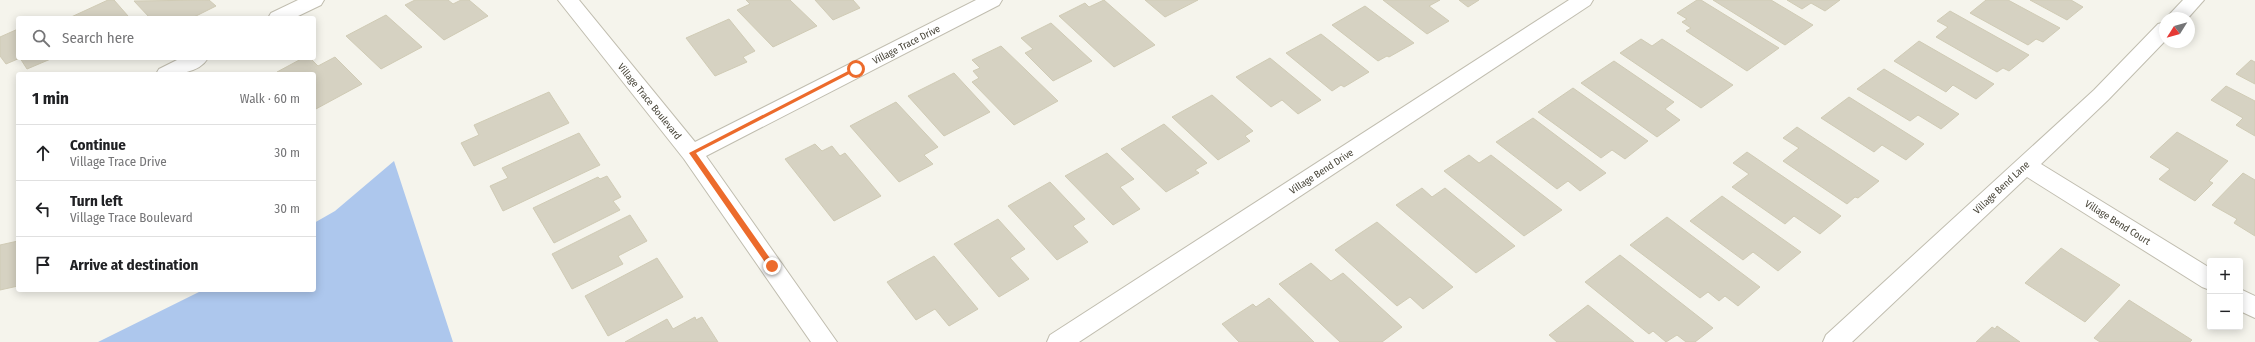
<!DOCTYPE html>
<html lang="en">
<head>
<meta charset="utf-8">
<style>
  body { margin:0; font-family:"Fira Sans Condensed",sans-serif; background:#f2f2f2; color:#202124 }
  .controls { position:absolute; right:12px; bottom:12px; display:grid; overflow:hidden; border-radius:4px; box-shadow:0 2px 10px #0003 }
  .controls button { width:36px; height:36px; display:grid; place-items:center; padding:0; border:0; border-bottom:1px solid #e0e0e0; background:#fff; color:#202124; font:20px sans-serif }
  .compass { position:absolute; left:2159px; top:12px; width:36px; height:36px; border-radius:50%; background:#fff; box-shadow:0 2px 10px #0003; rotate:233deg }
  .stop { position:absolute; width:12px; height:12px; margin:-9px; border:3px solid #ec6b2c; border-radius:50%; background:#fff }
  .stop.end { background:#ec6b2c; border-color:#fff; box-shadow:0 1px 4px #0008 }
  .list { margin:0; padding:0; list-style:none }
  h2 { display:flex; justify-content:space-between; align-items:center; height:52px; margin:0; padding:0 16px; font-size:17px }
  h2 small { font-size:13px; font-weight:400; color:#757577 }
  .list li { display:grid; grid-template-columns:26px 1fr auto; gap:12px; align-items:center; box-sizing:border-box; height:56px; padding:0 16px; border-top:1px solid #e0e0e0 }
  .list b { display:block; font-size:15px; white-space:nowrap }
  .list p { margin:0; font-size:13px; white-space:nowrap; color:#757577 }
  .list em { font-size:13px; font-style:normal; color:#757577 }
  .icon { flex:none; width:22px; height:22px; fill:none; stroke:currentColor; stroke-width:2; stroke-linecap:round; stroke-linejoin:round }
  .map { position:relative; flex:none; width:2255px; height:342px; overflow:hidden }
  .search { position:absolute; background:#fff; box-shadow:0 2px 10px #0003; left:16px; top:16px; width:300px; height:44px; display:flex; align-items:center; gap:10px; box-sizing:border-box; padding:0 14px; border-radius:4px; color:#757577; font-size:15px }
  .panel { position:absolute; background:#fff; box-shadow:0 2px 10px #0003; left:16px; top:72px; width:300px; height:220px; border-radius:4px }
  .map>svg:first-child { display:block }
  .water { fill:#adc7ed }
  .building { fill:#d6d2c2; stroke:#d0cbb5 }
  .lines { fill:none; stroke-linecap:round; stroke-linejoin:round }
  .minor-casing { stroke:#c0bdaf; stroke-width:2 }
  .minor { fill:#fff; fill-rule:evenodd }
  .route { fill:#ec6b2c }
  .labels { text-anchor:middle; stroke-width:3; stroke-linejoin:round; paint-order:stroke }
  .street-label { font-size:10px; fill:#49463a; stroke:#fff }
</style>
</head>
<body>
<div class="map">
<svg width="2255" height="342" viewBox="0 0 2255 342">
  <rect width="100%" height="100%" fill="#f5f4ec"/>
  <path class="water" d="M394,161L453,342H98L203,290H314V223L335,211Z"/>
  <g class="building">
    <path d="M108,0H114L128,16L123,18H69Z"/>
    <path d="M209,0L216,6L192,18H150L134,1Z"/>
    <path d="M415,0H448L453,4L461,0H469L488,16L444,40L405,5Z"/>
    <path d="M746,0H790L817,26L773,47L737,10L750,4Z"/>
    <path d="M815,0H853L860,8L833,20Z"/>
    <path d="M1104,0L1155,45L1114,67L1059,16L1085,3L1089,7Z"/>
    <path d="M1145,0H1198L1165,17Z"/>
    <path d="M1383,0H1440L1429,6L1449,21L1427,34Z"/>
    <path d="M1459,0H1479L1468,7Z"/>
    <path d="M1697,0H1701L1779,48L1747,71L1686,31L1691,28L1682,22L1687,19L1677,13Z"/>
    <path d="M1713,0H1771L1813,25L1785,45Z"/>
    <path d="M1787,0H1840L1825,11L1811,3L1802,9Z"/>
    <path d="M1986,0H2008L2060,28L2043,42L2036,39L2028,45L1970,13Z"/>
    <path d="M2030,0H2071L2083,7L2067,20Z"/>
    <path d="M1365,6L1414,43L1389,57L1387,56L1378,61L1332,25Z"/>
    <path d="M1950,11L2029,55L2009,71L2003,68L1997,72L1936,37L1948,27L1937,21Z"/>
    <path d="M386,15L422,47L381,69L346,36Z"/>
    <path d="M729,19L755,51L743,57L747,62L715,76L686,38Z"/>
    <path d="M1051,23L1092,61L1053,81L1025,53L1033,49L1021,38Z"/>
    <path d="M18,29V58H20L6,64L0,56V37Z"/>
    <path d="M1321,34L1369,72L1344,87L1341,85L1332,91L1286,53Z"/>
    <path d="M1641,39L1652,46L1662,39L1733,85L1701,108L1620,53Z"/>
    <path d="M1919,41L1994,84L1976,99L1953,85L1946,92L1894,61Z"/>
    <path d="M1001,46L1058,101L1014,125L972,82L979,78L973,71L980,68L972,60Z"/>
    <path d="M335,57L362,84L314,110V74H279L277,72L303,58H310L318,66Z"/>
    <path d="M20,58H53L27,69Z"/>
    <path d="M1270,58L1321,100L1298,114L1282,100L1271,107L1236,77Z"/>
    <path d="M2251,60L2255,62V84L2236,74Z"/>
    <path d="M1614,61L1674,102L1665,109L1680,120L1657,137L1581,83Z"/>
    <path d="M1884,69L1959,114L1941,129L1918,115L1910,121L1857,89Z"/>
    <path d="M954,73L990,112L944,136L908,96Z"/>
    <path d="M2226,86L2255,101V136L2236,125L2243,118L2211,100Z"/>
    <path d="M1573,88L1648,141L1625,159L1612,150L1601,158L1538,112Z"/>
    <path d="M549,92L569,123L474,166L461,143L479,135L474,125Z"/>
    <path d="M1212,95L1253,131L1245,136L1250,141L1218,160L1172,117Z"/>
    <path d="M1849,97L1924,144L1906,160L1882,145L1874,152L1821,118Z"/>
    <path d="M896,102L938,147L924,155L933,164L899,182L850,126Z"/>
    <path d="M1533,118L1606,173L1580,191L1568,181L1557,189L1496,142Z"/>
    <path d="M1164,124L1207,163L1195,170L1199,173L1166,192L1121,149Z"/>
    <path d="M1797,127L1879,181L1858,198L1855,197L1847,204L1783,161L1799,148L1783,138Z"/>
    <path d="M2177,132L2228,161L2209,181L2213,183L2195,201L2159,179L2170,169L2150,157Z"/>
    <path d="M579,133L600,165L503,211L490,186L508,178L502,168Z"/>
    <path d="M815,144L822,151L832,146L840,156L845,153L881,196L834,221L785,159Z"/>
    <path d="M1747,152L1841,216L1820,234L1794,216L1785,224L1732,187L1749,174L1733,163Z"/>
    <path d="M1107,153L1134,179L1120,187L1140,209L1113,225L1065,176Z"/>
    <path d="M1469,155L1479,163L1491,155L1562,210L1524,236L1444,171Z"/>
    <path d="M2243,173L2255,180V236L2234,223L2237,219L2212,205Z"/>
    <path d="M607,176L621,197L613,201L620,210L554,243L533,208L598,177L600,179Z"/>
    <path d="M1050,182L1085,219L1073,226L1088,242L1057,260L1008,206Z"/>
    <path d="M1422,188L1432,197L1445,188L1515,246L1476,273L1396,205Z"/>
    <path d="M1722,196L1801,252L1778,271L1753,252L1743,260L1690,221Z"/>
    <path d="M630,215L647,241L618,256L623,264L572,289L552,254Z"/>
    <path d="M1667,217L1760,287L1738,306L1725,296L1719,301L1708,292L1700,298L1630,245Z"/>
    <path d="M998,219L1025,249L1010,258L1029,279L999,297L954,244Z"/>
    <path d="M1377,222L1453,287L1423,309L1410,297L1397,306L1335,250Z"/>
    <path d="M18,241V286L0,290V245Z"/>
    <path d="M2061,248L2120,285L2085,322L2025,283Z"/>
    <path d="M1620,255L1713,328L1695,342H1686L1677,335L1666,342L1653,331L1649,334L1585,282Z"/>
    <path d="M934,256L978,309L949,326L935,309L916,320L887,282Z"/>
    <path d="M657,258L683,297L608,336L585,296Z"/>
    <path d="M1311,263L1331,281L1343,273L1402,327L1382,342H1340L1279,284Z"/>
    <path d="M1269,298L1314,342H1239L1222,324L1253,304L1256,307Z"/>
    <path d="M2129,300L2192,340L2190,342H2100L2094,338Z"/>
    <path d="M1588,305L1634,342H1557L1549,335Z"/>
    <path d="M695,317L696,320L702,317L718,342H625L667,319L673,329Z"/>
    <path d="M1997,326L2020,342H1976L1992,327L1995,329Z"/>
  </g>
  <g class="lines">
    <defs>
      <g id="minor">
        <path d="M298,0H324L321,5L294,18H268L271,13Z"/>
        <path d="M558,0H579L695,142L976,0H1002L999,5L706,156L837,342H811L684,159Z"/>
        <path d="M1569,0H1593L1590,5L1079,342H1047L1050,335Z"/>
        <path d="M2183,0H2204L2188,18H2166Z"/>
        <path d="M2165,22V41L2108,100L2041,164L2210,268V290L2202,287L2027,177L1852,342H1823L1826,335L2094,90L2158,24Z"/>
        <path d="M181,58H208C198,75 173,74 156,74L159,69Z"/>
        <path d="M2240,289L2255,296V318L2240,311Z"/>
      </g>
    </defs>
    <use href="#minor" class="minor-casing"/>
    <use href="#minor" class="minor"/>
  </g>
  <path class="route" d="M854,68L859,69L696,153L774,264V268H769L689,153Z"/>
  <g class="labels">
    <g class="street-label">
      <text transform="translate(906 44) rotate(-27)" y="4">Village Trace Drive</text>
      <text transform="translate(650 101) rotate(51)" y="4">Village Trace Boulevard</text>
      <text transform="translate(1321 171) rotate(-33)" y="4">Village Bend Drive</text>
      <text transform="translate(2001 187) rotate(-43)" y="4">Village Bend Lane</text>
      <text transform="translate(2118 222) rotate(32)" y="4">Village Bend Court</text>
    </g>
  </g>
</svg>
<div class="controls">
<button>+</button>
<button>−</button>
</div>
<svg class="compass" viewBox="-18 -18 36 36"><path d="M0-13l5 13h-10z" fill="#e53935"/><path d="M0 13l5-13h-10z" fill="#757577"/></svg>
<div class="stop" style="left:856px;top:69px"></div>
<div class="stop end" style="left:772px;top:266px"></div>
<div class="search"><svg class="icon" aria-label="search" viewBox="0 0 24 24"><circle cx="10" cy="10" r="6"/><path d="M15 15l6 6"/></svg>Search here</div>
<section class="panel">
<h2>1 min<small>Walk · 60 m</small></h2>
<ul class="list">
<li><svg class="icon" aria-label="ahead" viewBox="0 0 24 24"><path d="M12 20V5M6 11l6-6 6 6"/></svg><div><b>Continue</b><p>Village Trace Drive</p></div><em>30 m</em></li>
<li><svg class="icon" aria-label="left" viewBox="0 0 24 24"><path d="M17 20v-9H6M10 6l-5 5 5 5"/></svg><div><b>Turn left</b><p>Village Trace Boulevard</p></div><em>30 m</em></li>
<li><svg class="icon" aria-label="arrive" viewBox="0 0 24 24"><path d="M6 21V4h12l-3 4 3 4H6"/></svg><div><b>Arrive at destination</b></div></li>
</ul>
</section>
</div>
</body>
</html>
